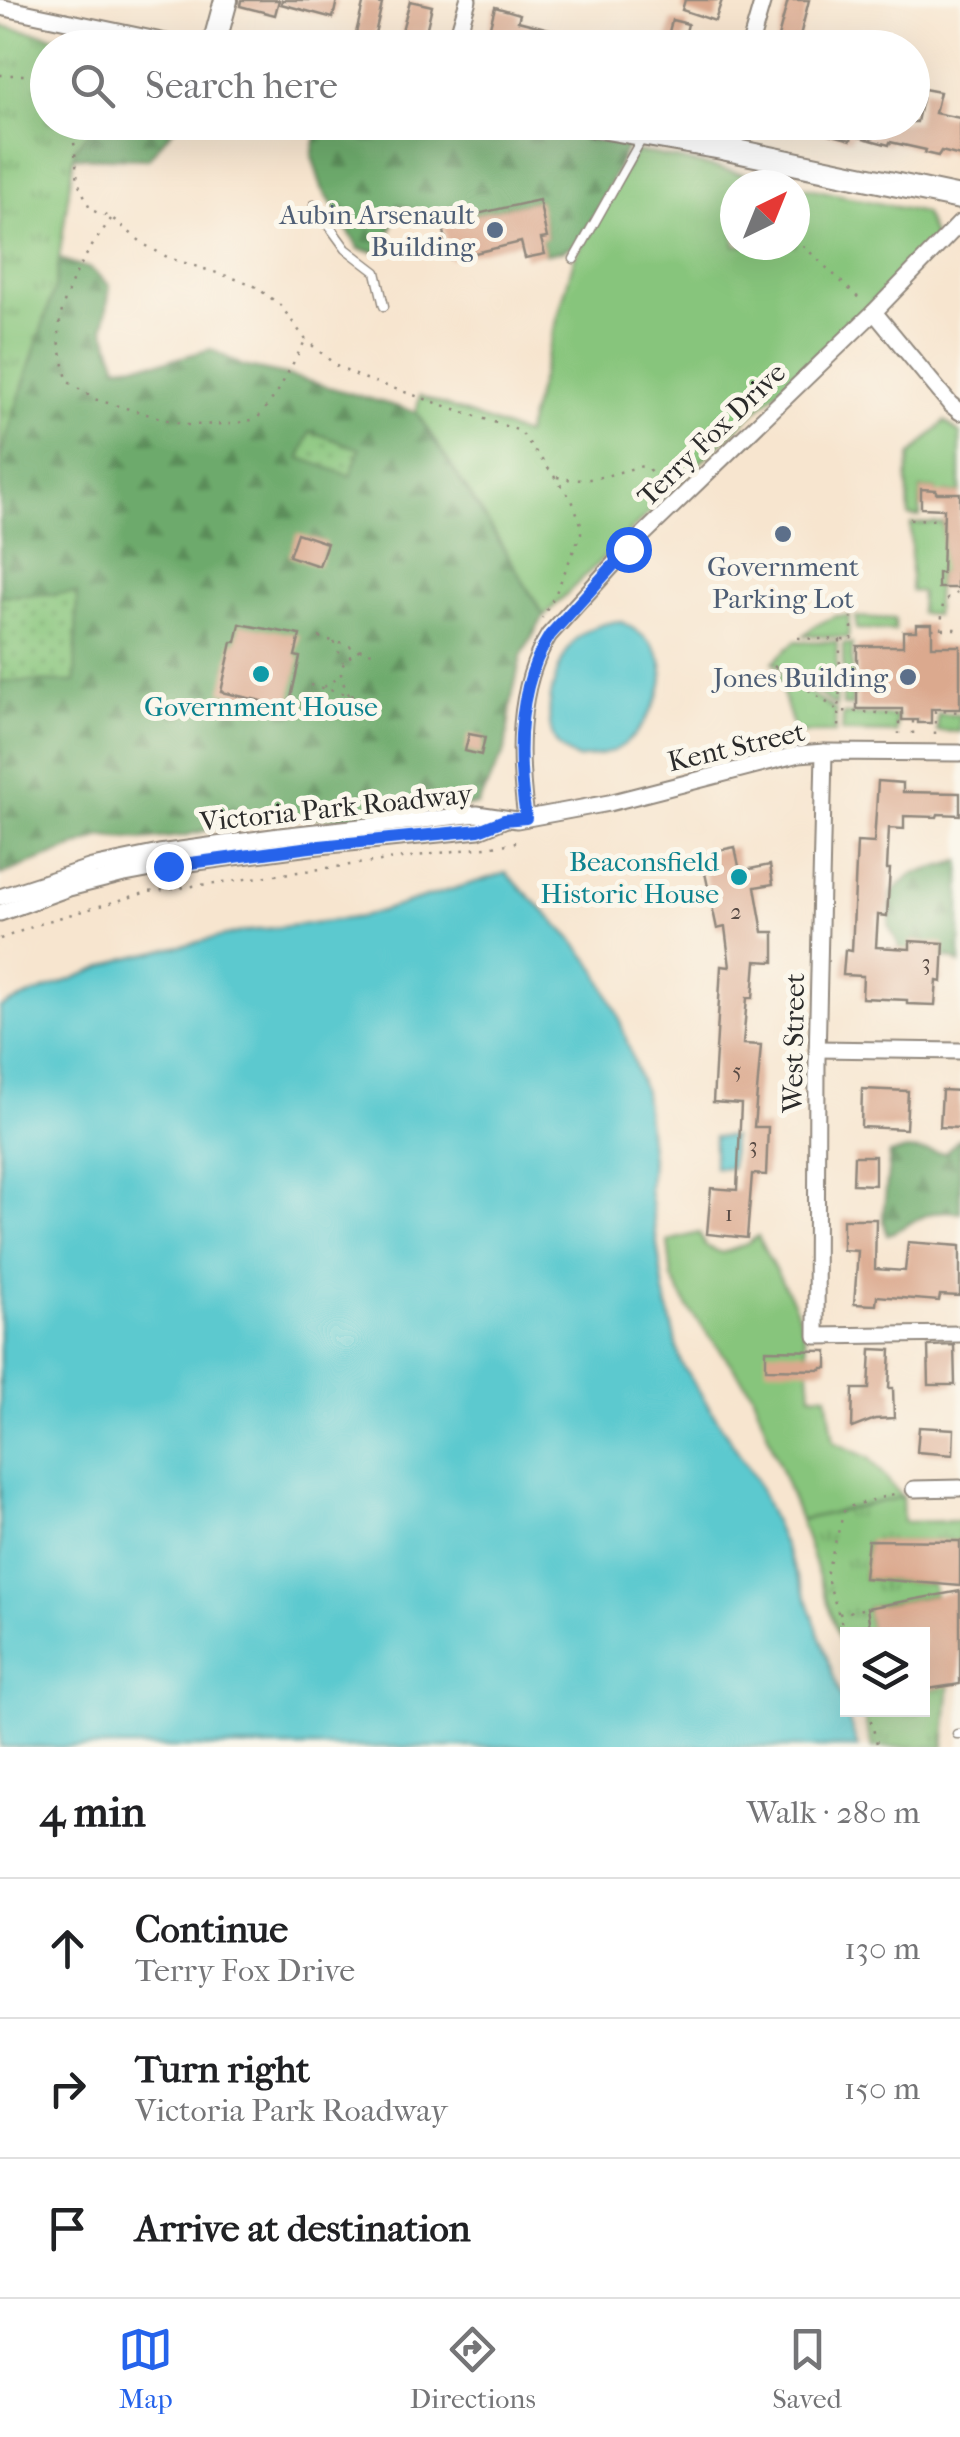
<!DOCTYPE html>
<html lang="en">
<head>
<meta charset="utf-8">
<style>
  body { margin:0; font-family:"IM FELL French Canon",serif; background:#f2f2f2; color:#202124 }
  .controls { position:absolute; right:30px; bottom:30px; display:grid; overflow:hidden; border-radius:0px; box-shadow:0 10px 40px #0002 }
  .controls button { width:90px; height:90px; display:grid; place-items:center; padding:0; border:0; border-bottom:2px solid #e0e0e0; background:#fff; color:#202124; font:50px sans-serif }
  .compass { position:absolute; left:720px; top:170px; width:90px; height:90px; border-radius:50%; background:#fff; box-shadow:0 10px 40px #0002; rotate:43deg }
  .stop { position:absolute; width:30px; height:30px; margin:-22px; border:8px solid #2563eb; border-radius:50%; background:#fff }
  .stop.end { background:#2563eb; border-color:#fff; box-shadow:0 2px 10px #0008 }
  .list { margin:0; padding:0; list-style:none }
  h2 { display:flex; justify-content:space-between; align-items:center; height:130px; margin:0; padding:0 40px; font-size:42px }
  h2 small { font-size:32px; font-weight:400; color:#757577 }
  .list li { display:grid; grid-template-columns:65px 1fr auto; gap:30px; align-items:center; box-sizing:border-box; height:140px; padding:0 40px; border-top:2px solid #e0e0e0 }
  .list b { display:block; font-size:38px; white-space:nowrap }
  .list p { margin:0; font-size:32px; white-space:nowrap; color:#757577 }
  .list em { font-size:32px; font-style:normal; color:#757577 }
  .icon { flex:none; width:55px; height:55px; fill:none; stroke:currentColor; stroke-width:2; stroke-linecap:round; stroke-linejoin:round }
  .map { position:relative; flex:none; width:960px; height:1747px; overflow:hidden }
  .search { position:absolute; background:#fff; box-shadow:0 10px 40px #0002; left:30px; right:30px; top:30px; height:110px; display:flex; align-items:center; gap:25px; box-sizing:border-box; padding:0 35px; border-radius:55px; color:#757577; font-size:38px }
  .sheet { height:550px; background:#fff }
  nav { display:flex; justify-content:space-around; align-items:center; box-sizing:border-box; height:140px; border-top:2px solid #e0e0e0; background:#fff; font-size:28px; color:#757577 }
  nav a { display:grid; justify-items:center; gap:5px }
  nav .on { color:#2563eb }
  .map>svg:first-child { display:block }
  .grass { fill:#87c57c; stroke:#597854; stroke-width:2.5 }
  .forest { fill:url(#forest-firs); stroke:#4c6a4c; stroke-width:2.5 }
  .park { fill:url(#park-tufts); stroke:#597854; stroke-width:2.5 }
  .garden { fill:url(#garden-dots); stroke:#597854; stroke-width:2.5 }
  .water { fill:#5bc9cf; stroke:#437a7d; stroke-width:2.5 }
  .building { fill:#dba98e }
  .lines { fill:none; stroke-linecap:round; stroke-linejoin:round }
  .lane-casing { stroke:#91887d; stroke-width:11 }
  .street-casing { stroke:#91887d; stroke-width:19 }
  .secondary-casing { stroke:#91887d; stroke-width:26 }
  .path { stroke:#91887d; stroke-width:2.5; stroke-dasharray:2.5 8; stroke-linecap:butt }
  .lane { stroke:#fff; stroke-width:8 }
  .street { stroke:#fff; stroke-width:15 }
  .secondary { stroke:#fff; stroke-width:22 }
  .route { stroke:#2563eb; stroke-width:12 }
  .service-dot { fill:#5c6f8a; stroke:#fbf7ec; stroke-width:4 }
  .culture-dot { fill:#0f9aa8; stroke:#fbf7ec; stroke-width:4 }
  .labels { text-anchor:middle; stroke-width:10; stroke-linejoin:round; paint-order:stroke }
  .number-label { font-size:22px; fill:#574a44 }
  .service-label { font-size:28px; fill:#4e5e75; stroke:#fbf7ec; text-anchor:end }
  .street-label { font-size:28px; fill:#2b2b2b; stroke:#fbf7ec }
  .culture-label { font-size:28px; fill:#0d838f; stroke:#fbf7ec }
</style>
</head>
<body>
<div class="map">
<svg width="960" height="1747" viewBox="0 0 960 1747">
  <defs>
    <pattern id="forest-firs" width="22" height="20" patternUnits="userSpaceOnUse" patternTransform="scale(2.5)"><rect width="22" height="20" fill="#6daa6c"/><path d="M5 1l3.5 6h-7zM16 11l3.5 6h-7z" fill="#5a8b59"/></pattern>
    <pattern id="park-tufts" width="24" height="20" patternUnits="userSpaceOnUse" patternTransform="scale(2.5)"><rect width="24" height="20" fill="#87c57c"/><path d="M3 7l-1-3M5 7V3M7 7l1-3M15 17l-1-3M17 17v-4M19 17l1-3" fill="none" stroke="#6fa066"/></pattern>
    <pattern id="garden-dots" width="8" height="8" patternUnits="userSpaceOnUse" patternTransform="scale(2.5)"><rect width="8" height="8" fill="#87c57c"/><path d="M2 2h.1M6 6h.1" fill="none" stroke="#6fa066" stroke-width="1.8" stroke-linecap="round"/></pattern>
  </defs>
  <rect width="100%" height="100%" fill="#fbf7ec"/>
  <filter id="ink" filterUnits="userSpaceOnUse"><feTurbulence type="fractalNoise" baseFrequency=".01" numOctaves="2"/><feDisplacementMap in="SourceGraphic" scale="20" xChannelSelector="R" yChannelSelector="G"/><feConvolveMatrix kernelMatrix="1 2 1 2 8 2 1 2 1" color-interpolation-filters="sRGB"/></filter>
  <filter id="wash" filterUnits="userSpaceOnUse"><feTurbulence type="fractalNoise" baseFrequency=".0048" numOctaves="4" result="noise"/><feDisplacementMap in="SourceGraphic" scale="40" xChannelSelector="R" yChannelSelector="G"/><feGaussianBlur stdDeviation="2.25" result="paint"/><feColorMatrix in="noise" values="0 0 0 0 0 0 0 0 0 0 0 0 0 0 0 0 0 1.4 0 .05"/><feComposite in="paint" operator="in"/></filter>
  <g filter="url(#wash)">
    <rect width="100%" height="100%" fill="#f7e5cf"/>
    <g class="grass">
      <path d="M635,152L653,154L795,185H735V245H795V185L924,213L936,243L704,459L544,616L488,523L416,412L420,396L525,435L574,259Z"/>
      <path d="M945,421L960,434V493H944L936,498V490L921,489L920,517L909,516L907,480L910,456Z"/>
      <path d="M943,523L944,573L938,574L935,615L920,613L921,592L911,591V524Z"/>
      <path d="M835,616H849L848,638L804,635L813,627Z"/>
      <path d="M856,617L895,619V631L856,629Z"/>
      <path d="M795,641L837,642L836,706L773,662Z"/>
      <rect x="843" y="644" width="9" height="62"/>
      <path d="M776,670L836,711L835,733H795Z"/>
      <path d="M843,714L897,716L896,733L842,732Z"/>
      <path d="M938,714L960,715V732L937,731Z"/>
      <path d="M699,1233L705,1246L722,1253L747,1244L758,1236C767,1259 781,1278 792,1300C807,1329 808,1362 811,1394L827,1395L834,1442L869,1458L902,1497L800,1520L752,1392L689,1309L672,1278L668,1241Z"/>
    </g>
    <g class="forest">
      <path d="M0,26L108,47L48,48V122L178,123L148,159L42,156Z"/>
      <path d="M319,122L512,123L627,146C616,170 593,227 574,244C566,251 555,253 545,254L541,239L547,237L538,200L442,222L399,205L383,253L359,249L322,188L312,156Z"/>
      <path d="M59,259L91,269L110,286L104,329L118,366L168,361L211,349L243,366L290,376L416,412L488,523L544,616L521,657L512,698L505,751L477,805L363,818L261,817L183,836L142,840L102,837L0,875V447L32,359Z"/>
      <path d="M960,861V964L953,959L903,954L889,926L893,891L913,874Z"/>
      <path d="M960,1138V1213C932,1205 912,1224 887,1235L883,1216L890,1154L907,1150L945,1153Z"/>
    </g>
    <g class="park">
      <path d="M0,26L108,47L48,48V122L97,123L75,148L55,287L0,457Z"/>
      <path d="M902,1497L903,1522L960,1521V1541H868L864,1578L932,1584L935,1595L867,1608L871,1634H848L847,1663L800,1520Z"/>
      <path d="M950,1680L944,1747H872L862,1710H922L923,1690L940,1687L939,1681Z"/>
    </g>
    <g class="garden">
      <path d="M310,431L360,449L350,476L300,458Z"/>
      <path d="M77,593L75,682L0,681V596Z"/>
    </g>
    <g class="water">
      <path d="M620,621C664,644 676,673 648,716C641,729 629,743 615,750C603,756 590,756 577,759C570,755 562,751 557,744C539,719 556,660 576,639C588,627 604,623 620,621Z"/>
      <path d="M506,873L572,939L596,969L618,1015L644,1092L651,1159L649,1189L664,1292L681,1363L756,1480L808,1602L858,1747H0V1007L124,959L242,932L361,917Z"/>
      <path d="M714,1137H732L731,1168L714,1167Z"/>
    </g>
    <g id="blocks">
      <g class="building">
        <path d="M241,0H279L275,15L240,6Z"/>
        <path d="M282,0H337L333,18L281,4Z"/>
        <path d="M364,0L382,4L374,38L356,33Z"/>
        <path d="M685,0H722L715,21L682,10Z"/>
        <path d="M788,0H809L797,48H775Z"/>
        <path d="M410,1L432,6L424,40L401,34Z"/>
        <path d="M495,7L520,14L518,21L577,36L578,33L620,42V48H506L486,42Z"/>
        <path d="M672,20L688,24L682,48H665Z"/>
        <path d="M924,89L940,92L935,113L960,118V156L941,151L938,156L925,153L926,150L890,142L889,145L852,135L851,140L803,127V122H917Z"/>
        <path d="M539,200L547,238L541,239L545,254L525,258L521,242L450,259L442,222Z"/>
        <path d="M921,489L936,490V493H960V568H957V588H938V573H942L944,509L921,508Z"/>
        <path d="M297,533L327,543L319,566L289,556Z"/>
        <path d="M240,624L300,635L295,656L300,657L289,707L221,692L232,642H236Z"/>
        <path d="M916,624H932V646H960V709H931V723H918V720H902V709H857V646H903V631H916Z"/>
        <path d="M469,734L485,737L481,755L465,751Z"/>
        <path d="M878,781L903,783V792L960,793V815L938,814L937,817L904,816V829L889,828L887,869H890L887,916L878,915L876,947L910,949V941L944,943L942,982L937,981L935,1005L907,1004V1000L862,998L863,976L843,975L845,950L852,951L857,842L874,843Z"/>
        <path d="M735,847L740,871L770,865L773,884L755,887L763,932H774V962L756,961L753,998H747L743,1044L761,1045L754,1127H768L766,1175L752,1174L747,1238L707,1234L711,1188L737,1190L741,1104L713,1102L721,966L730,967L725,927L717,929L701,854Z"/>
        <path d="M862,1089L908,1091L906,1129L861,1127Z"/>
        <path d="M942,1090L960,1091V1128L940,1127Z"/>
        <path d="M854,1156H875V1185L853,1184Z"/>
        <path d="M843,1219H876L875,1269L905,1271L908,1242L960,1246V1296L940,1295L939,1301L877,1296L876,1305L854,1304L858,1251L843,1250Z"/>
        <path d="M954,1345L955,1385H929L928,1346Z"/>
        <path d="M871,1349L891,1350L889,1388H893L894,1418L875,1419L852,1428L853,1389H869Z"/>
        <path d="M766,1350L827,1351V1368H822V1370L766,1369Z"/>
        <path d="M919,1427L954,1429L953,1455L917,1452Z"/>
        <path d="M868,1540L960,1541V1586L864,1578Z"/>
        <path d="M960,1591V1684L922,1690V1634H871L867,1608Z"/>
      </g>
    </g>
  </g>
  <g filter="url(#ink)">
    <use href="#blocks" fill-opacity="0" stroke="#91887d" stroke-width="2.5"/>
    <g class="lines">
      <defs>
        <g id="lane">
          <path d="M314,205L346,249L376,272L384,306"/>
          <path d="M574,259L641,140"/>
          <path d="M957,1734H960"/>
        </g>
        <g id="street">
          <path d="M0,7L195,48"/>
          <path d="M454,48L468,0"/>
          <path d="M749,48L763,0"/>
          <path d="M722,148L729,122"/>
          <path d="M874,312L950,404L960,412"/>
          <path d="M824,752L817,1060L816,1336L960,1334"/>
          <path d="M526,818C518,758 516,688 549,635L623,554L874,312L960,223"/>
          <path d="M0,897L92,867L159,853L280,836L477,814L517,820L609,803L799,754L824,752L960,753"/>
          <path d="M0,913L69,888L120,875L168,866L310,847L479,830L504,820"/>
          <path d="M817,1049L960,1051"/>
          <path d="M914,1489L960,1488"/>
        </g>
        <g id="secondary">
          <path d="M213,48L226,0"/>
          <path d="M572,122L722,148L960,198"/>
        </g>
      </defs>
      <use href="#lane" class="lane-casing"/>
      <use href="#street" class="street-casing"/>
      <use href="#secondary" class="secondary-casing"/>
      <g class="path">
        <path d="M0,75H48"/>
        <path d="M72,122L78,182L91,210L112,218L145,245L169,258L252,284L280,305L306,340L339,368L363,378L520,431L572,500L581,524V533L555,595L542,618"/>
        <path d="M111,219C87,252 60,291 59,334C59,349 65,366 67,381L94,399L185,425L232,424L257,419L277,393L305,341"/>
        <path d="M795,238L863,302"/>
        <path d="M557,477C591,485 610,473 643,466L657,475L669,487"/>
        <path d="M910,519L943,520"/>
        <path d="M932,629H960"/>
        <path d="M941,629L943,602L960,591"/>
        <path d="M319,637L372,653"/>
        <path d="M798,638L840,640L839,733"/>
        <path d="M842,640H852V617"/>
        <path d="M334,642L343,662"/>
        <path d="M774,666L839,711L899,714V734"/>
        <path d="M310,685L362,698"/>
        <path d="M324,687L338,677"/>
        <path d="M349,695C336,670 338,665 360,649"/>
        <path d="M913,734V718"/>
        <path d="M935,734V711L960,712"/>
        <path d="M0,939L48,921L148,892L515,843L514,835"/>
        <path d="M839,1614L867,1608"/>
        <path d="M848,1643L826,1575L845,1508L901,1492"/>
        <path d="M868,1710L878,1747"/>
      </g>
      <use href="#lane" class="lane"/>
      <use href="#street" class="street"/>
      <use href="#secondary" class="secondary"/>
    </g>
  </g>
  <g class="lines" filter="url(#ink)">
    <path class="route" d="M168,866L310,847L479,830L504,820L526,818C517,759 516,687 550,635L628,549"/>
  </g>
  <g class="service-dot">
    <circle cx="495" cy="230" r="10"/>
    <circle cx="783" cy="534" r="10"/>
    <circle cx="908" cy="677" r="10"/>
  </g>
  <g class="culture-dot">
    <circle cx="261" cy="674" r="10"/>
    <circle cx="739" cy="877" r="10"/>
  </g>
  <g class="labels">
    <g class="number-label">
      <text x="736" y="919">2</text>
      <text x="926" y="970">3</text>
      <text x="737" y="1078">5</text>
      <text x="753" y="1153">3</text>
      <text x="729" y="1221">1</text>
    </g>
    <g class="service-label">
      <text x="475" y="224">Aubin Arsenault<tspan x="475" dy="32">Building</tspan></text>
      <text x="783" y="576" text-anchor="middle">Government<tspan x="783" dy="32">Parking Lot</tspan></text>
      <text x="888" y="687">Jones Building</text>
    </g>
    <g class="street-label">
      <text transform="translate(711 434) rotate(-44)" y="10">Terry Fox Drive</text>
      <text transform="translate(736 746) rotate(-13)" y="10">Kent Street</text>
      <text transform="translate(336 807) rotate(-6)" y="10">Victoria Park Roadway</text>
      <text transform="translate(793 1043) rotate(-89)" y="10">West Street</text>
    </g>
    <g class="culture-label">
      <text x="261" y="716">Government House</text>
      <text x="719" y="871" text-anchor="end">Beaconsfield<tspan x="719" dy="32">Historic House</tspan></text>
    </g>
  </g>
</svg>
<div class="controls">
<button><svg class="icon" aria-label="layers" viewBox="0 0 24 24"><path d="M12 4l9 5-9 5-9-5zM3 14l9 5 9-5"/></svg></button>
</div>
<svg class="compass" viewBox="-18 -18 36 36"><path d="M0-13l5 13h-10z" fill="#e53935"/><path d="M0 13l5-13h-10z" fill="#757577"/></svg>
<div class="stop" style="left:628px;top:549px"></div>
<div class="stop end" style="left:168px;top:866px"></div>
<div class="search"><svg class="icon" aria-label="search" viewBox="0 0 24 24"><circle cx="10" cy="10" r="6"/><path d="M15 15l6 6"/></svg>Search here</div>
</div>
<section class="sheet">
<h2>4 min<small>Walk · 280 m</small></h2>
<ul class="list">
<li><svg class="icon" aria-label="ahead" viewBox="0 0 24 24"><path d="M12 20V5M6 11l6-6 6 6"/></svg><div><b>Continue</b><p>Terry Fox Drive</p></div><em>130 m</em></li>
<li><svg class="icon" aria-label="right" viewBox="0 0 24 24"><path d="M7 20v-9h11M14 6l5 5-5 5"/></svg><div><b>Turn right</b><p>Victoria Park Roadway</p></div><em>150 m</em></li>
<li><svg class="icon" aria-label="arrive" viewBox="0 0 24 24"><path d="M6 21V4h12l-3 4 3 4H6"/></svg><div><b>Arrive at destination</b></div></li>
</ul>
</section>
<nav>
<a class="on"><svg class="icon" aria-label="map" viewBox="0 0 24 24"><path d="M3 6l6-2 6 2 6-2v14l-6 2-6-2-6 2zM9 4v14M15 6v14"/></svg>Map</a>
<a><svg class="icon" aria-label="directions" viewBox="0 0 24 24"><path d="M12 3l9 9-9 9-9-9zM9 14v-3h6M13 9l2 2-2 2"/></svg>Directions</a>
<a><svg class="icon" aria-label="saved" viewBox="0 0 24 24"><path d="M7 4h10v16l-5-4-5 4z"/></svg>Saved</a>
</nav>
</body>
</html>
